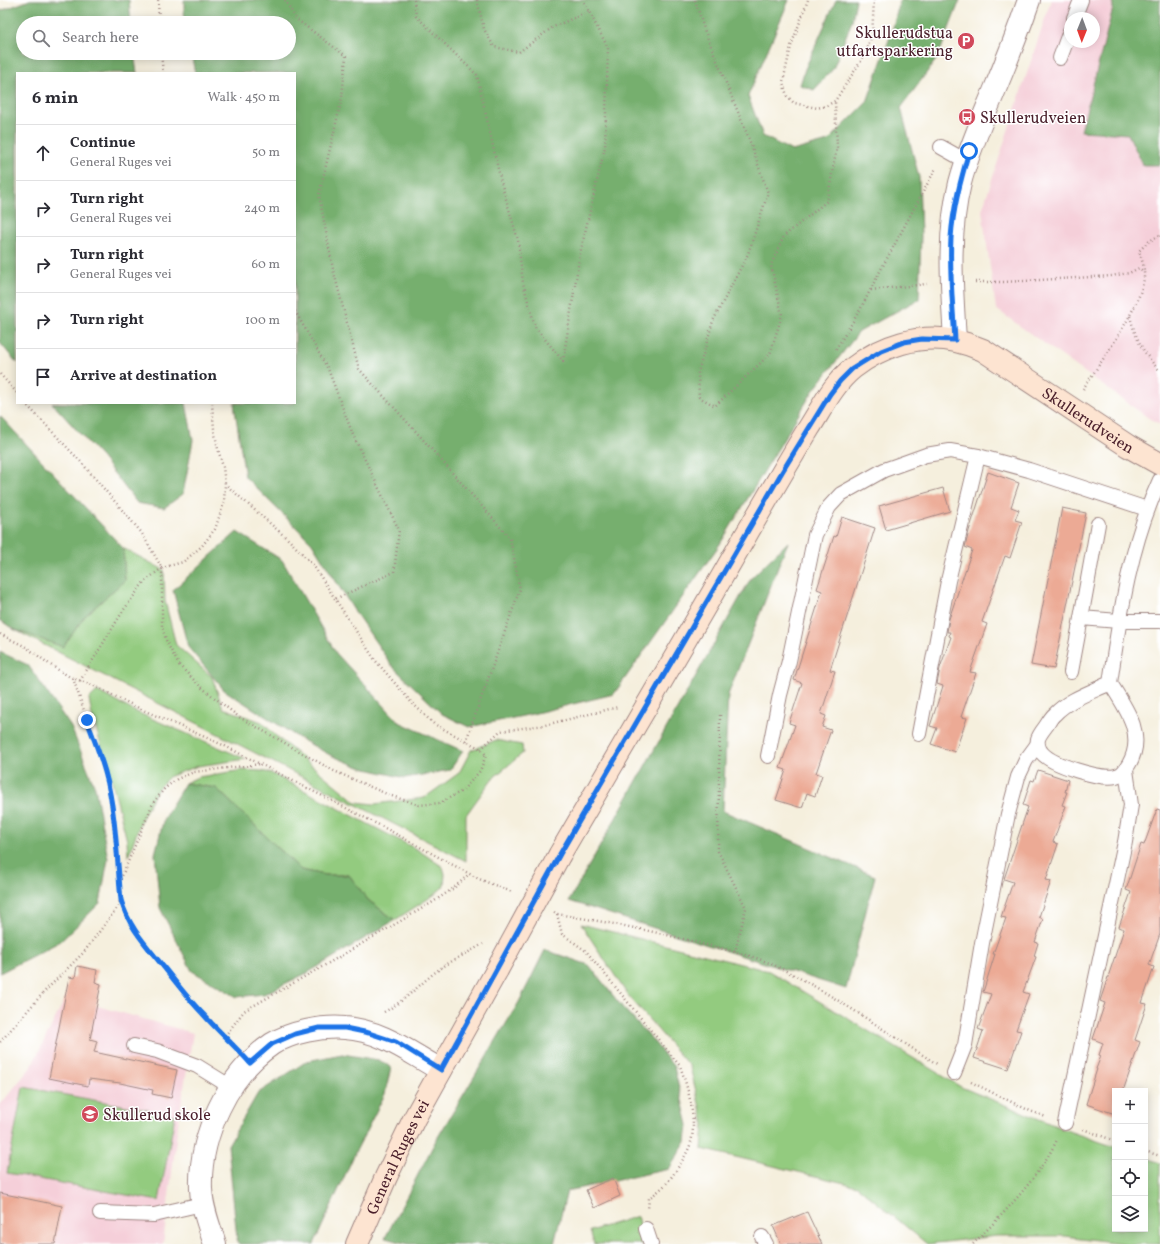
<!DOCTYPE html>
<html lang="en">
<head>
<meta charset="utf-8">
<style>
  body { margin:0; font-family:Vollkorn,serif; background:#f2f2f3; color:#2b2b33 }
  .controls { position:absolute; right:12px; bottom:12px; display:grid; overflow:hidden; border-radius:0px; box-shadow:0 2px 10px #0003 }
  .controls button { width:36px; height:36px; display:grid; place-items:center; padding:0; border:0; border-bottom:1px solid #e1e1e2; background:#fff; color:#2b2b33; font:20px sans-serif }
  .compass { position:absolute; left:1064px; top:12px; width:36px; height:36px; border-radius:50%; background:#fff; box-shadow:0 2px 10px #0003; rotate:181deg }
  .stop { position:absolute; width:12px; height:12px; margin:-9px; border:3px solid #1a73e8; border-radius:50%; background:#fff }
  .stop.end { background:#1a73e8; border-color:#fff; box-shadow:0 1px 4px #0008 }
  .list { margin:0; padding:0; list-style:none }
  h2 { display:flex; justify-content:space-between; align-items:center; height:52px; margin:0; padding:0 16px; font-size:17px }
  h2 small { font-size:13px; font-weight:400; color:#7c7c81 }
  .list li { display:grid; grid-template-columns:26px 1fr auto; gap:12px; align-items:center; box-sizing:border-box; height:56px; padding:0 16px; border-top:1px solid #e1e1e2 }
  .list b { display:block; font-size:15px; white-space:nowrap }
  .list p { margin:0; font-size:13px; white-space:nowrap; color:#7c7c81 }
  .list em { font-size:13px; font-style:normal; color:#7c7c81 }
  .icon { flex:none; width:22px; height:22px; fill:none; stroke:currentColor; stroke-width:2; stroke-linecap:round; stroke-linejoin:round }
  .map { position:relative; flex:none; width:1160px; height:1244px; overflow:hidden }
  .search { position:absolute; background:#fff; box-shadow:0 2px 10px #0003; left:16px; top:16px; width:280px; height:44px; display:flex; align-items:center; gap:10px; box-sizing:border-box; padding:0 14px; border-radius:22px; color:#7c7c81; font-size:15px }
  .panel { position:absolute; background:#fff; box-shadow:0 2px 10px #0003; left:16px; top:72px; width:280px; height:332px; border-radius:0px }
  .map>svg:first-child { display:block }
  .built { fill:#f5cfd9; fill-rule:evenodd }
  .green { fill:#93cb7f; stroke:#6e7555 }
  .forest { fill:#76af6e; stroke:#60674c }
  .building { fill:#ecaa95 }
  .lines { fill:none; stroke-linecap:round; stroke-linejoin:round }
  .service-casing { stroke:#a08784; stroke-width:16 }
  .minor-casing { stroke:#a08784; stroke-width:24 }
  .secondary-casing { stroke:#a08784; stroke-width:24 }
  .path { stroke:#a08784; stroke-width:2.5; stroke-dasharray:1 3; stroke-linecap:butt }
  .service { stroke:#fff; stroke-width:14 }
  .minor { stroke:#fff; stroke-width:22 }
  .secondary { stroke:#fde4d1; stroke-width:22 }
  .secondary-bridge-casing { stroke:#a08784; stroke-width:24; stroke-linecap:butt }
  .secondary-bridge { stroke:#fde4d1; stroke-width:22 }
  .route { stroke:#1a73e8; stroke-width:5 }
  .labels { text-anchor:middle; stroke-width:3; stroke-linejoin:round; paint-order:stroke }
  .poi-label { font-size:16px; fill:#4a1f2b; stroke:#fff; text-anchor:start }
  .street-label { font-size:16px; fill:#4a1f2b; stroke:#fff }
</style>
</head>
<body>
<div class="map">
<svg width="1160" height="1244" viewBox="0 0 1160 1244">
  <rect width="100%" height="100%" fill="#fff"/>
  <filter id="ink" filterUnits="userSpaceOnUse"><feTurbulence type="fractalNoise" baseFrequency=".025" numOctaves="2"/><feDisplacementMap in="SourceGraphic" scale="8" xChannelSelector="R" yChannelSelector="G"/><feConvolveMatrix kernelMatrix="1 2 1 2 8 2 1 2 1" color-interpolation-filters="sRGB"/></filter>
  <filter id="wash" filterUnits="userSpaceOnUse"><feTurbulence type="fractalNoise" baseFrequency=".012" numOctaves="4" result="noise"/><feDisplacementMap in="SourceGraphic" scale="16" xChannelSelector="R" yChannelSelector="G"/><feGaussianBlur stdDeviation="0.9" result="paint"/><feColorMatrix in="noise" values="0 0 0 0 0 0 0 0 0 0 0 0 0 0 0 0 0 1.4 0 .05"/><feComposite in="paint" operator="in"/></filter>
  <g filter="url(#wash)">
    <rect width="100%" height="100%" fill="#f5efdd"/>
    <g class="built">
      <path d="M1051,0H1160V424L1150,419L996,309L982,210ZM1070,18H1094V42H1070Z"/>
      <path d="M66,997L193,1033L178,1124L163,1244H0V1105L31,1067Z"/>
    </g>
    <g class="green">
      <path d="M123,548L164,570L165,601L176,645L212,677L223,708L262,722L276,736L356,802L374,804L424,798L459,773L471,750L496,740L522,745L523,753L492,779L466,815V861L13,629L63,646L85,616L125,580Z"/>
      <path d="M97,691L134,711L246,759L198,766L170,776L158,788L142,818L128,857L127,841L111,777L92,716L89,699Z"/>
      <path d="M243,770L262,771L271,773L418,850L443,867L445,874L444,886L434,895L395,920L368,900L349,875H326L301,870L216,788L185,783L198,777Z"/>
      <path d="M581,924L769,971L961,1087L1071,1132L1115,1147V1229H1145V1157L1160,1163V1244H1129L1064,1236H997L927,1244L857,1186L702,1149L704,1124L690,1067L627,994Z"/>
      <path d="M23,1087L175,1115L159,1201L7,1173Z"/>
      <path d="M638,1216L645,1244H594L590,1231Z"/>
    </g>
    <g class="forest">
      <path d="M30,0H129L131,23H23V53H134L137,73H17V363L0,343V11Z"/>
      <path d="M184,0H789L748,96L763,136L792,151L828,141L867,102L892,31L900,0H960L938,57L901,108L919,177L921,235L919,299L859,332L813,391L720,544L614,694L528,715L469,727L442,714L392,666L355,612L312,543L245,477L234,403H295V73H195L191,53H289V23H186L184,12Z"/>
      <path d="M836,0H856L852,21L833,69L814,90L800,85L805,69Z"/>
      <path d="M1112,0H1160V165H1143L1128,134L1081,131L1113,8Z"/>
      <path d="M52,403H186L193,440L183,494L164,508L137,503L102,458Z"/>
      <path d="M0,416L123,548L125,580L85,616L63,647L13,629L0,620Z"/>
      <path d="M237,532L282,560L336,653L399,722L463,751L450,770L405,778L362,768L330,755L299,738L224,690L188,647L173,590Z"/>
      <path d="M788,542L728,695L723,811L875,876L846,989L569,901L751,578Z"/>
      <path d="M0,652L28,665L71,727L95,787L108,859L100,903L61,941L0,973Z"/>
      <path d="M185,783L216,788L301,870L326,875H349L368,900L395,920L309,972L264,994L237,997L192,971L160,908L155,854L164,818Z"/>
      <path d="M545,950L589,965L623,1008L651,1038L674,1067L688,1125L686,1142L669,1169L567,1191L554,1244H409L385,1238L435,1142L519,1002Z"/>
      <path d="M342,1054L379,1060L391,1067L385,1094L355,1153L314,1244H239L237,1239L228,1145L258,1093L307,1061Z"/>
    </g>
    <g id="blocks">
      <g class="building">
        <path d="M988,472L1019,483L1011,507L1019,510L1015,520L1022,522L1010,558L1005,556L982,622L987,624L970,672L976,673L961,717L967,718L955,752L931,744L937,728L930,726L943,686L937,684L940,668L951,637L949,636L950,632H947L949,619L972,550L965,547L969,531Z"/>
        <path d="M943,488L950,511L886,530L879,506Z"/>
        <path d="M1062,508L1086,513L1054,669L1031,665Z"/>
        <path d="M842,517L875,528L830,670L835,671L821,714L826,716L822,727L831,730L816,773L822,775L815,796L807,793L802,808L776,800L786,770L780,768L795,725L789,723L802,683L794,680L822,591L817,589L834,536L836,537Z"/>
        <path d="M1038,770L1068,780L1065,792H1067L1062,805L1066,806L1053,842L1058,844L1046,880L1051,881L1039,917L1043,919L1035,942L1038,943L1034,956L1036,957L1023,992L1029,994L1016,1030L1021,1031L1008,1069L974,1058L983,1031L978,1029L991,994L983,992L995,954H993L1006,918L1001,917L1013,882L1004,879L1028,807L1023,805L1031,780L1034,781Z"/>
        <path d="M1157,809L1160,810V934L1149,965L1154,967L1142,1003L1147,1004L1135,1040L1140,1042L1123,1091H1115V1114L1086,1104L1097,1069H1096L1101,1056L1099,1055L1103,1043L1093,1039L1105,1003L1100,1001L1124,929L1119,927L1131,892L1126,890L1141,844L1144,845Z"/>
        <path d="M77,966L97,970L95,982L101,984L90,1039L97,1041L94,1052L177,1070L171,1098L152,1094L153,1090L120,1083L89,1079L88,1086L49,1078L69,977L75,978Z"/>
        <path d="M613,1178L620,1196L594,1208L586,1190Z"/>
        <path d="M0,1193L62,1206L55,1244H0Z"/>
        <path d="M807,1212L822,1244H781L773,1226Z"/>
      </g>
    </g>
  </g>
  <g filter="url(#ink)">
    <use href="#blocks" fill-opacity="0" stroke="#a08784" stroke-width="1"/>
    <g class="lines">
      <defs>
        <g id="service">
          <path d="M1074,18L1081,0"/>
          <path d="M1060,58L1070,31"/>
          <path d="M941,147L966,161"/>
          <path d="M1081,618L1098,524"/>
          <path d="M1071,672L1081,618L1119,621H1160"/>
          <path d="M1110,683C1092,692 1069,699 1055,714C1051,717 1049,722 1046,726C1043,730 1039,735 1038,739C1037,744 1039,750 1042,753C1052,765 1101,780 1116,776C1122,775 1126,769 1129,764C1146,735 1126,708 1110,683C1120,614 1130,544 1160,480"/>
          <path d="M919,734L948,581L978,456"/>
          <path d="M768,756L780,695L789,661L815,535L829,507L841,494L884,470L926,455L950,451L978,456L1029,470L1147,509"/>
          <path d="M134,1046L157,1051L197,1066L231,1087"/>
          <path d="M954,1073L965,1045L982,943L1008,814L1018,777L1026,760L1037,745"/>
          <path d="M1065,1123L1125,842L1131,805L1126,770"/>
          <path d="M100,1213L154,1215L202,1204"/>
          <path d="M646,1229L651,1244"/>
          <path d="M762,1237L766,1244"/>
        </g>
        <g id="minor">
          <path d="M955,340C952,288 947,235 960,183C968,152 981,123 993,94C1006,63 1018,32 1029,0"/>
          <path d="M215,1244C209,1226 202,1208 201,1189C199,1136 228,1074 272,1044C291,1032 322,1026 345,1028C381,1030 410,1053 441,1070"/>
        </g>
        <g id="secondary">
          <path id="s1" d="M560,854C622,747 685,642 746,535C767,499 787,464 809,428C822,408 833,384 853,368C881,346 920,333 956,341C965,343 974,346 983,350L1128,446L1160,464"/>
          <path id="s2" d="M357,1244L386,1177L414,1119L497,970"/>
        </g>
      </defs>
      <use href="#service" class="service-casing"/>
      <use href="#minor" class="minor-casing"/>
      <use href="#secondary" class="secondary-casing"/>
      <g class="path">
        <path d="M158,0L159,23"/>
        <path d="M285,0L296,19L346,56L342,98L319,195L333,269L359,369L419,435L510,538L520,589L466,741"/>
        <path d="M414,0L416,16L477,75L501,182L518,240L523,283L535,327L563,361L580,254L605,147L608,48L583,0"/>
        <path d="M477,0L484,29L494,47L519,52L553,27L590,11"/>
        <path d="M695,0L704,29L749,139L768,193L748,254L713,321L698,372L699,397L715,406L770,354L782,315L771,265L784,236L827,201L837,147L835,101"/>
        <path d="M808,0L791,46L783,82L787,96L794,103L817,108L826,106L835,101L861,61L872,36L874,0"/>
        <path d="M161,53L163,73"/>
        <path d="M975,282H1004L1111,276L1129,273L1139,268L1144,272"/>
        <path d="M871,290L927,284"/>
        <path d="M295,311L328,369L353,435L399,530L394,572L335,599"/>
        <path d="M1130,316C1136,340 1144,354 1160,371"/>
        <path d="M836,349L860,310L877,277L936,168"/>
        <path d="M0,374L17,393"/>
        <path d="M1083,389C1099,364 1147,300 1144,272C1144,265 1141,257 1139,251L1148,242L1160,235"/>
        <path d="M25,403L81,462L141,532L162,568V627L167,643L179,665L201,687L239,717L334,771L389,795L419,805L440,803L462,791L480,771L486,755L481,749L434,724L411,702L375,660L313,565L290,541L225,484"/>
        <path d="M0,634L26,647L52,666L70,677L92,685L143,710L223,745L383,827L479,879L512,892"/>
        <path d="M73,678L105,772C114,814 117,857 121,900L124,909L132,926L144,943L187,997L234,1045"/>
        <path d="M80,681L123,611L144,582L162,568L183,562L202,546L215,529L224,503L225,484L223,467L218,449L214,429L212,403"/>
        <path d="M720,715L718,851L746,908L735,952"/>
        <path d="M481,749L500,731L545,725L618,707"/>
        <path d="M119,883L153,803L165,788L177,779L194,772L261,764"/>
        <path d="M554,912L557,914C606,922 655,931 703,944C727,950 753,955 776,966C832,993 884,1031 937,1064"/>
        <path d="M557,914L562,934L586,951L680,1066C688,1088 697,1119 691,1142C689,1152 673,1176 666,1184C661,1189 655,1194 649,1198L648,1210"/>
        <path d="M384,1012C403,1002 416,988 433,974C448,962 466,954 483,944"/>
        <path d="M225,1036L244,1011L327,964L433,902L454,888L469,874"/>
        <path d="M0,1042L44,992L84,952L117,908L120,901"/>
        <path d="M971,1082L1030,1111L1046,1117"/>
        <path d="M1083,1129L1115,1141"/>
        <path d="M1145,1151L1160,1156"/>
        <path d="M973,1244C1004,1213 1037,1180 1057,1140"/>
      </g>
      <use href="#service" class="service"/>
      <use href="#minor" class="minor"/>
      <use href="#secondary" class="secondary"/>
      <defs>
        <path id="secondary-bridge" d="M497,970L560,854"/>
      </defs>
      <use href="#secondary-bridge" class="secondary-bridge-casing"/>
      <use href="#secondary-bridge" class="secondary-bridge"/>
    </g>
  </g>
  <g class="lines" filter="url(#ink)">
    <path class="route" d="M87,720C93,737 100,754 105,772C116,811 117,860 121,900C128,926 146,945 162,965C175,981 188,999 203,1014C218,1031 235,1046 250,1063L272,1044L295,1034L319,1028H345L369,1033L396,1042L441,1070L560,854L782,472L830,394L840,381L852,369L881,351L904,342L922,339L955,340C953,306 949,272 951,238C953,208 961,179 969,151"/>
  </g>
  <defs>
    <symbol id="parking-disc" viewBox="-11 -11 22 22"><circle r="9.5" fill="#d1495b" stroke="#fff"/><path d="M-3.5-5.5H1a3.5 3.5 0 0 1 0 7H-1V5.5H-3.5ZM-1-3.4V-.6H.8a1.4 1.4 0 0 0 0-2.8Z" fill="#fff"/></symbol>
    <symbol id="bus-disc" viewBox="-11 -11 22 22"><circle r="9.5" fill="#d1495b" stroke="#fff"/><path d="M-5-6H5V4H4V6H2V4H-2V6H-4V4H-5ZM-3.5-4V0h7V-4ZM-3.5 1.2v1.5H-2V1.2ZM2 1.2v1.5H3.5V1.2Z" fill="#fff"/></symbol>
    <symbol id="school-disc" viewBox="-11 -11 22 22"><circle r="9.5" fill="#d1495b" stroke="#fff"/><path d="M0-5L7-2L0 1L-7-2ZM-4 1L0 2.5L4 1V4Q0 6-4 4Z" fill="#fff"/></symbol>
  </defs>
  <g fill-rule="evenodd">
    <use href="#parking-disc" x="956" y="31" width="20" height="20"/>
    <use href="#bus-disc" x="957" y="107" width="20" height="20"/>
    <use href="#school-disc" x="80" y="1104" width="20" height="20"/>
  </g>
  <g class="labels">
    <g class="poi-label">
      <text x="953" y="38" text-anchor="end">Skullerudstua<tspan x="953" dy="18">utfartsparkering</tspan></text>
      <text x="980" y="123">Skullerudveien</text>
      <text x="103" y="1120">Skullerud skole</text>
    </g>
    <g class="street-label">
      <text dy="6" stroke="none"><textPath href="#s1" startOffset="833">Skullerudveien</textPath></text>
      <text dy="6" stroke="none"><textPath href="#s2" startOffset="96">General Ruges vei</textPath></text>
    </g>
  </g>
</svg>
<div class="controls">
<button>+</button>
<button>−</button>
<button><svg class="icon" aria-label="locate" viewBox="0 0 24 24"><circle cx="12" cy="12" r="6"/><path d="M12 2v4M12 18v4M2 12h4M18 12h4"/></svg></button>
<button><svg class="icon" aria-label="layers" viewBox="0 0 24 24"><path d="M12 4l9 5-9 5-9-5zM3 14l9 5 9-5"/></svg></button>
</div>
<svg class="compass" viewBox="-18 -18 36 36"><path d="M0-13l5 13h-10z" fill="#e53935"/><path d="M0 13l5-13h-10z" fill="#7c7c81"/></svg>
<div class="stop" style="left:969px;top:151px"></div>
<div class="stop end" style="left:87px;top:720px"></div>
<div class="search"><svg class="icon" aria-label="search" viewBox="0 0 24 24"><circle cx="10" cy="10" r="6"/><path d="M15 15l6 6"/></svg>Search here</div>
<section class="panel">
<h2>6 min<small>Walk · 450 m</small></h2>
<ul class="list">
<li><svg class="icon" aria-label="ahead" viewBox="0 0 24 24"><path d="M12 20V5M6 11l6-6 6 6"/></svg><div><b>Continue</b><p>General Ruges vei</p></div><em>50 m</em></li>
<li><svg class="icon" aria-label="right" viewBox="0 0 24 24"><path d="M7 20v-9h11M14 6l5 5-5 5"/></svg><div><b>Turn right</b><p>General Ruges vei</p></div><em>240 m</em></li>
<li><svg class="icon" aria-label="right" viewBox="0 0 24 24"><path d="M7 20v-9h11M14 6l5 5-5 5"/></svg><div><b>Turn right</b><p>General Ruges vei</p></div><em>60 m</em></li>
<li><svg class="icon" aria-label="right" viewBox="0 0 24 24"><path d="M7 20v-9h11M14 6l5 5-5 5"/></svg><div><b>Turn right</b></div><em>100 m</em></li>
<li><svg class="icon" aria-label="arrive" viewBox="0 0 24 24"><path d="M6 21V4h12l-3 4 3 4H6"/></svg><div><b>Arrive at destination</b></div></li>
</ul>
</section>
</div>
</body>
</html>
